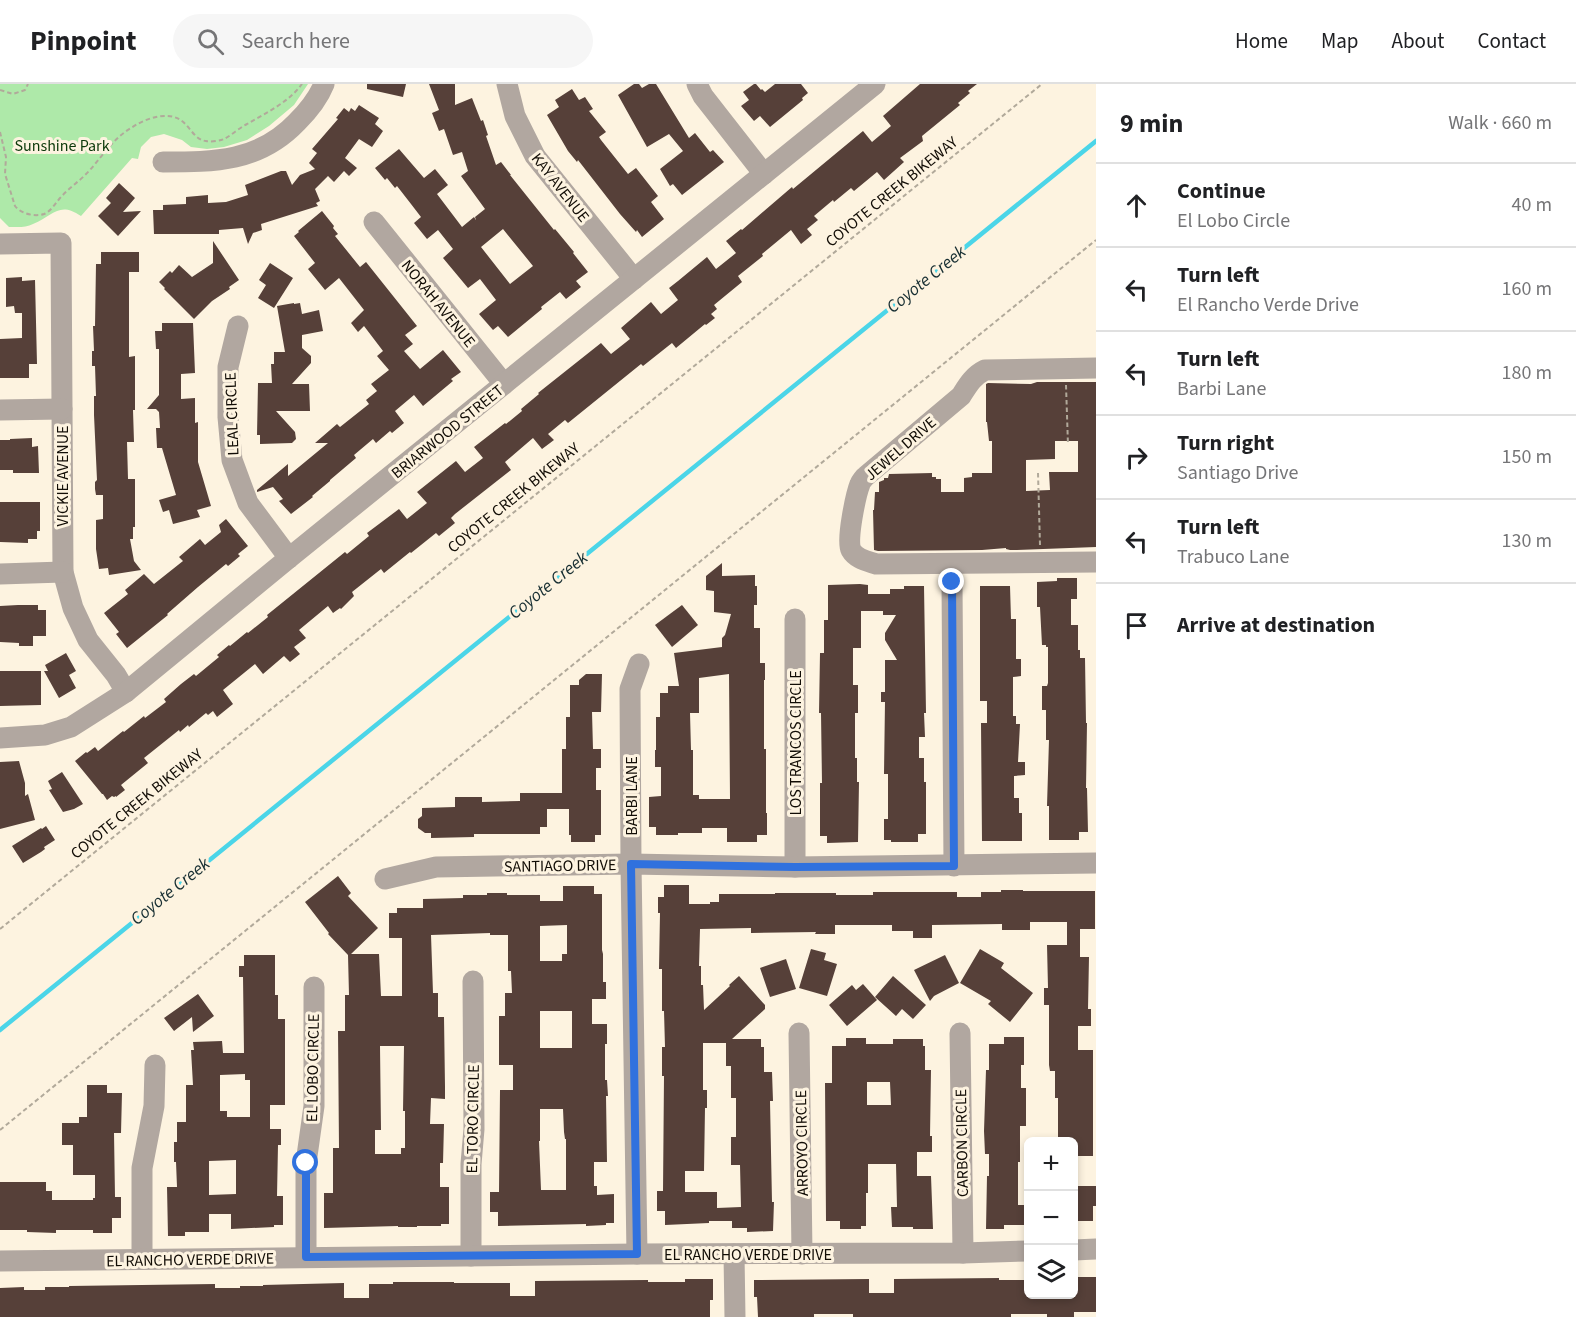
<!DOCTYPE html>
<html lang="en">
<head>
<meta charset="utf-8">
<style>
  body { margin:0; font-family:"Source Sans 3",sans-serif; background:#f6f6f6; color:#202124 }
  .controls { position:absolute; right:18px; bottom:18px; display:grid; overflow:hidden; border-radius:9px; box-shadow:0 3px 9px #0003 }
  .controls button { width:54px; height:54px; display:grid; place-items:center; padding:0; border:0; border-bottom:2px solid #e0e0e0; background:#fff; color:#202124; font:30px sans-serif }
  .stop { position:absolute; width:18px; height:18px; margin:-14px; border:4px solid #3071de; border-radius:50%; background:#fff }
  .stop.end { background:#3071de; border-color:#fff; box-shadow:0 2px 6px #0008 }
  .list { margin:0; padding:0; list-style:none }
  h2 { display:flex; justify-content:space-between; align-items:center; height:78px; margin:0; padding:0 24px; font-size:26px }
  h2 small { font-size:20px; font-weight:400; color:#757577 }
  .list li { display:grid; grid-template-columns:39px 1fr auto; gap:18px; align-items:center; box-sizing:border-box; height:84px; padding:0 24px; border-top:2px solid #e0e0e0 }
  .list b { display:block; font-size:22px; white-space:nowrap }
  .list p { margin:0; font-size:20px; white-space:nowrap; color:#757577 }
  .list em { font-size:20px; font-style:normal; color:#757577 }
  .icon { flex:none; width:33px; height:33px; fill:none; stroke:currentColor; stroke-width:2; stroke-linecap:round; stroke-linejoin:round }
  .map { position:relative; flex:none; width:1096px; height:1233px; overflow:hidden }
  header { display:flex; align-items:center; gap:36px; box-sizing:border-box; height:84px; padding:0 30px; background:#fff; border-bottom:2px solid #e0e0e0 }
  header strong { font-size:28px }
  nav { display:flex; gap:33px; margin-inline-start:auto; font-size:21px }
  .search { width:420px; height:54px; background:#f6f6f6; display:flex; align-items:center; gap:15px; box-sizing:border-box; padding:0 21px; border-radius:33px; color:#757577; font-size:22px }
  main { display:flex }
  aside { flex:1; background:#fff }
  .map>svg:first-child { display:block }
  .green { fill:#aee9a9 }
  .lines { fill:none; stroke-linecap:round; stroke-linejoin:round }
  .stream { stroke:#4bd5e8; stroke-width:4.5 }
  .building { fill:#564039; fill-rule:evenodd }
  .path { stroke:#b1a99a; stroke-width:2; stroke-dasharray:4.5 3; stroke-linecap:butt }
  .minor { stroke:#b1a7a0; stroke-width:21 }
  .route { stroke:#3071de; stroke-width:8 }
  .labels { text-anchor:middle; stroke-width:6; stroke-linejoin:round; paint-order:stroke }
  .park-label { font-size:16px; fill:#0a3809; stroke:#fdf3e0 }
  .street-label { font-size:16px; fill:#110c05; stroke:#fdf3e0 }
  .water-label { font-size:18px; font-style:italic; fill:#172e32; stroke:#fdf3e0 }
</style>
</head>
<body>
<header>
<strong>Pinpoint</strong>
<div class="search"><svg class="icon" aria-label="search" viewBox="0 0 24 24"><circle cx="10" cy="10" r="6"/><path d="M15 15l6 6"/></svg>Search here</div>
<nav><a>Home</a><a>Map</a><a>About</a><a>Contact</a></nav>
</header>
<main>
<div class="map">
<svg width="1096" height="1233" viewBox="0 0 1096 1233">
  <rect width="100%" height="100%" fill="#fdf3e0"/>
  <path class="green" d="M0,0H308L294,21L269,42L247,56L224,63L207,65L191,63L182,56L164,50L151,53L141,63L138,75L132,74L81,132C59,117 54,131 33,140C26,144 17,143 9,143L0,134Z"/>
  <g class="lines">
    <path class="stream" d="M0,946L1096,57"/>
  </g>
  <g class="building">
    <path d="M367,0H406L403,13L367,5Z"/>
    <path d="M429,0H455V21L472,14L481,37L483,36L488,51L486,52L496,81L501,78L511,91H510L554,146L555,145L574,168L573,169L588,188L576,197L581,203L566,215L560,208L541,223L542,225L508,253L498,242L493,246L479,230L496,216L480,195L468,204L443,174L453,165L438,146L427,155L414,139L421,133L411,120L397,102L395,104L387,94L385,96L375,84L399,65L424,94L435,85L448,101L437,110L462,143L474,133L476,136L475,133L485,125L461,92L468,87L462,68L453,71L444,45L439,47L432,29L439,26ZM503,145L533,182L510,200L481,163Z"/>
    <path d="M634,0H639L642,4L649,0H656L689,54L695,49L710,68L713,66L724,78L682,111L673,100L670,102L660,85L683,67L669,50L647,63L618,11Z"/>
    <path d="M754,0H756L761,6L762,5L765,8L775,0H801L808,9L802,14L803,16L770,43L760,32L754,37L741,22L749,16L743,8Z"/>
    <path d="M920,0H977L968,7L970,9L958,19L960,21L922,52L923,57L900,74L904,78L884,96L877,88L854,107L851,104L834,118L833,116L814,132L818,136L807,145L812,151L801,160L791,146L762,170L763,172L738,192L742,198L714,221L717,225L711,230L715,234L706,241L705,240L676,264L672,259L643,282L641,280L568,339L565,336L548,350L554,356L542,365L533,354L505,378L511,386L455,430L451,434L455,439L439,452L436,449L411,469L410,468L384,489L381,485L352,508L354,512L341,525L340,524L333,529L328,522L299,546L306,554L294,563L300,570L290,578L284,572L263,590L255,580L223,606L233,620L217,633L213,627L208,631L206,629L189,643L188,641L180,648L179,646L144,674L148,679L121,701L125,706L116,713V712L114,713L112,712L107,716L103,710H102L75,677L86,668L87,669L95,663L98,667L123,647L124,648L144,632L145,634L166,618L164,615L181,600L194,590L196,592L219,573L217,571L229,561L230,562L247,548L248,549L268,533L267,531L345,468L347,470L369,452L367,449L399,425L407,435L427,419L417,408L456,377L465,388L483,374L474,363L505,339L506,340L522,327L521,325L539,310L538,309L601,259L611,270L630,255L621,244L651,218L661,230L678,216L669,204L678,197L707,173L716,185L736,169L726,157L741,145L742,146L792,103L793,105L863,47L872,58L891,42L883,32Z"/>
    <path d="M572,5L579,16L585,13L593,25L589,27L606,48L599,53L601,56L628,90L636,84L658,112L651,118L664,135L642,153L637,146L636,148L620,130L578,76L577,78L568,67L547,31L559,23L555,16Z"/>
    <path d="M359,21L379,34L375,40L383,47L372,63L359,55L345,74L357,84L349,92L344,87L334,98L328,92L315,105L320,117L316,119L318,122L261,140L262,146L253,149L248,160L243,144L219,146V150H154L153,126H163V121L186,120V113L208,111V119L226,118L248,111L245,101L281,87H286L292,101L300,91L315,85L309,79L317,69L312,65L338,35L336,34L344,24L349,28L351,24L355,27Z"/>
    <path d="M119,99L135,114L123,128L141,127L118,152L98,132L111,119L106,114Z"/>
    <path d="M322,127L334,142L333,144L338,150L335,152L360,183L366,178L417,242L405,251L413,260L404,267L420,285L443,266L461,288L451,295L453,297L423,322L414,311L395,327L404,339L392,349L390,347L376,359L373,355L354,371L356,374L330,396V397L312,412L313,413L291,430L279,417L283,415L273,403L257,408V406L288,380V392L328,359H315L337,340L340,343L369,320L366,316L377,307L371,300L389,286L377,272L383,267L364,242L358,248L351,239L364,226L339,194L325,206L308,185L315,179L294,152L299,148L298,147Z"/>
    <path d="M213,157L239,196L229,203L230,205L212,217L194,235L164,205L165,204L159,198L170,187L172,189L179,181L192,193L213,179Z"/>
    <path d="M101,168H139V188H129V273L135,272V326H133L134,358H127L128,395H135V443H133V455H130L134,477L141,486L109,491L108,484L99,485L96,465V436L103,435V411H96L95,405V398L97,396L94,331V312H96L95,282H92V267H94L93,242H95L96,180H101Z"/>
    <path d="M270,179L293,194L274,224L258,214L266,201L259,196Z"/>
    <path d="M22,193V197L35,196L37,280H29V294H0V255L22,254V229H15L14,222L6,223V194Z"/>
    <path d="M294,219V220L300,219L302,230L319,226L323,247L302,251V264L311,272V279L292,300H309L310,327H276L295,348L296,355L292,359L260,360V351H257L258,299H272L271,280H274V268H285L277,222Z"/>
    <path d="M162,239H193L195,289L181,290V315L195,314V339L198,338V378L211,422L197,426L200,433L173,440L169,426L163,428L159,416L176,411L162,364H157L156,344H160L159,328L156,325H147L159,311V265H156L155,247H162Z"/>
    <path d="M1037,298H1096V463L1017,466H1010L1006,465V464L982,466L878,467L874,466L873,426H874L875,408H879V398L884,396V394H888L889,390L932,389V393H936V395H941V408H964V394L972,393V389H992V357H989L987,338H986V300L988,299L1031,300ZM1055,357H1078V388H1049L1050,406L1026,407V376L1055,375Z"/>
    <path d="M32,354V363L38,362L39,389H13V386H0V356H10V355Z"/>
    <path d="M0,418H40V447H37V455H28V459L0,458Z"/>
    <path d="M226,435L248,462L238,470L240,472L228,482L226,480L198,503L167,530L168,531L127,564L116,550L119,548L104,529L128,510L125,506L144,490L154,500L183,477L179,473L200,455L205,461L221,448L219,441Z"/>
    <path d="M722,479V492L755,491V502H757V521H754V544H760V579H765V596H764V665H766V729H767V751H757V758H727V744H702V749H678V751H656V743H649V713L661,712V683H655V666H656V633H660V609H668V602H679L674,569L722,563V554L725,551L731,530L714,528V507L706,506V492ZM729,590L730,715H699V711H693V666H691L690,629H699V594Z"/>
    <path d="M1057,494H1077V515H1071V541H1078V566H1080V574H1085L1086,639H1087L1086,704H1087L1088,748H1079V756H1049V722H1047L1049,656H1046V626H1042V602H1047L1048,599V563H1046V561H1042L1040,523H1037V498L1057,497Z"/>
    <path d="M860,500L868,501V510H890V505H904V502H924L926,629H924L925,653H919V674H924V698H926V750H918V758H891V756H884V735H888V690H884L885,618H881V608H885V576H897L885,556V549L896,531H883V527H861V564H853V601H858V629H855V674H857V698H859L858,758L827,759V752H820V699H822L821,629H819L820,569H824V536H828V501Z"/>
    <path d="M980,502H1010L1011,535H1016V575H1021V592L1013,593V632H1016V640H1020L1018,678H1025V691L1014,692V714H1019V729H1022V757H982L981,639H987V617H980Z"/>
    <path d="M18,521H38V526H46V552H33V562H19V559L0,558V522Z"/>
    <path d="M682,521L698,541L672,563L655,541Z"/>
    <path d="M66,569L76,587L69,591L76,604L59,614L44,587H48L45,581Z"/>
    <path d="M0,587H41V621L0,622Z"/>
    <path d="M586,590H602L601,628H592L593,665H601V684H596V706H601V751H595V758H571V751H569V725H547V743H540V750H474V753L431,754V749H425L418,744V735L422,732V724L455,723V713H482V718L520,717V709H562V665H566V633H570V601H579V596Z"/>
    <path d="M19,677L25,699V712L28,710L35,736L0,745V678Z"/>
    <path d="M62,688L83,720L74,725L63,728L49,706L52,705L48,697Z"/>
    <path d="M46,742L55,756L44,763L45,765L41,768L23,779L12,762L41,744L42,745Z"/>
    <path d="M338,792L351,809L348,812L378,844L351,870H379L381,912H402V854H389V829H397V824H423V815L463,814V811H487V809H507V811H540V817H563V802H594V810H602V866L603,870V898H606V915H592V940H607V960H605V996H607L608,1012H606L607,1078H594V1102H597V1111L614,1110V1139H606V1141L586,1142V1140L498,1142V1128H490V1108H499L500,1006H513V981H499V932H505V909H512L511,887H508V851H490V849L431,851L433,909H438V933H444L445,1003V1015L431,1014L430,1040H444L443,1079H440V1103H449V1140H441V1142H417V1143H398V1142L324,1144V1109H333V1064H339L338,947H345V911H349L348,871L328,850L329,849L305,818ZM567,841V870H562V877H540V842ZM540,927H572V964H540ZM380,962H404L403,1027H405V1064H401V1070H375V1046H381ZM540,1025H563L564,1048L565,1055H566V1106H541L539,1057H540Z"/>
    <path d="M664,801H689V820H710V818H719V810H775V809H836V811H873V808H957V813H981V808H1001V806H1023V807H1095V845H1080V873H1089L1088,925H1091V942H1078V966H1093V1072H1074V1058H1058V1014H1055V987H1050L1049,981V921H1044V904H1048L1047,861H1067V838H1030V846H1002V840L932,841V854H913V847H892V841H835V850H815L816,848L751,849V844L700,845L699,882H701V901H703L704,926L730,902L729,901L739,892L765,921V925L732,955H761V963H764V988H772L773,1017H770L772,1118H774L773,1147L747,1148V1144H732V1137H709V1139L665,1141V1127H657V1107H663L664,992H662V963H665L664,927H662V885H659L660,829H658V813H664ZM703,959H726V982H731V1014H736V1053H731V1081H740L741,1123L717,1124V1108H685V1087H704L705,1024H707V1006H703Z"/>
    <path d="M811,865L826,869L824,876L837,880L827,912L799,904Z"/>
    <path d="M980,865L1004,879L1001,884L1033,909L1010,938L988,920L991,917L960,899Z"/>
    <path d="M244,871H275V911H278V935H285V1021H270V1045H281V1061H278L277,1112H283V1141H274V1143L231,1145V1130H209V1148H185V1152H168L167,1103H177L176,1078H174V1058H177V1038H186V1001H193L191,966H194L193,958L222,957L223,969H244L243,893H239V882H244ZM245,990V996H250V1033H227V1027H220V991ZM236,1076V1110L209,1111V1077Z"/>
    <path d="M945,871L959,899L934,912L930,917L914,886Z"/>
    <path d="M786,875L796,905L770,913L760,884Z"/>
    <path d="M893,892L926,921L913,935L902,925L896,932L875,913Z"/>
    <path d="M863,900L877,916L847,942L829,921L852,901L856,906Z"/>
    <path d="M198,910L214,932L193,948L192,933L174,947L164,934Z"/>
    <path d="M1004,953H1024V981H1021V1004H1026V1042H1020V1078H1018V1121H1027V1141H1004V1145H986L987,1092H989V1070H985L984,1047L986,986H989V960H1004Z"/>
    <path d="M846,954H866V960H893V955H923V962H925V986H931L930,1052H932V1068H917V1092H931L933,1145H913V1143H892L891,1123H897L896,1080H868V1109H866V1142H861V1145H840V1137H826L825,999H832V962H846ZM867,998H890L891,1021H867Z"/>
    <path d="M87,1001H107V1009H122L121,1049H114L115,1113H121V1134H112V1149H93V1146H56V1149L27,1148V1146H0V1098H46V1107H52V1116H93V1114H95V1091H73V1061H62V1039H79V1033H87Z"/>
    <path d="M1074,1102H1096V1122H1093V1137H1074Z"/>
    <path d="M1074,1193H1096V1228H1074V1233H1047V1230H1011V1233H853V1230H814V1233H758L757,1213H754V1196L869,1195V1209H894V1195L999,1194V1196H1029V1210H1074Z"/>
    <path d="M685,1195H713V1216H710V1233H0V1204L24,1203V1206H45V1203H69V1202L215,1200V1204H240V1202H263V1201L344,1199V1214H369V1200H393V1198H454V1199H510V1212H535V1197L648,1196V1198H685Z"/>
  </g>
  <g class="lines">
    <g class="path">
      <path d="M0,6L13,10L25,6L28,0"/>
      <path d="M0,48L6,73L5,90L15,122C21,130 35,133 44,130C51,127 55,120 60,114C69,104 81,96 90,86C103,71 114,54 131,44C144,35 168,26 182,37C190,43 195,56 206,57C211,58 219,57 224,55C232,51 239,44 247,40C266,29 289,18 302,0"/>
      <path d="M1066,301L1068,361"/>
      <path d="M1038,389L1040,461"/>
      <path d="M0,845L1042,0"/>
      <path d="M0,1046L1096,156"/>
    </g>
    <g class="minor">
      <path d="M507,0L515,32L535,72L634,195"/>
      <path d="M697,0L703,12L764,90"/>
      <path d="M163,78C215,78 259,78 297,38C308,27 318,15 324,0"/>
      <path d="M374,138L504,300"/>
      <path d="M0,160L61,159L63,488L73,524L88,556L116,591L126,608"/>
      <path d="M238,242L228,283V333L232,376L248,419L289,474"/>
      <path d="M1096,284L985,286C973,292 968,301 961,312L866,392C865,392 860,399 860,400C856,410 846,457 851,466C856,475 867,477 876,480L1096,478"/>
      <path d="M0,326L62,325"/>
      <path d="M0,490L63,488"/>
      <path d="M952,498L954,782"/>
      <path d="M0,654L45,651L71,643L126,608L289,474L875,0"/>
      <path d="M795,783V535"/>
      <path d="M385,795L436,783L631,780L795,783L1096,779"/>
      <path d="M799,949L802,1170"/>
      <path d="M960,949L963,1169"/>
      <path d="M1074,1166L1096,1165"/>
      <path d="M637,1170L631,780L630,605L639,580"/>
      <path d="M734,1170L735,1233"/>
      <path d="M471,1172V1080L474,1045L473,897"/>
      <path d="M306,1173V1079L314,1022V903"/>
      <path d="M142,1175V1084L154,1022L155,981"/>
      <path d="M0,1177L637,1170L963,1169L1028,1167"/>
    </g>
  </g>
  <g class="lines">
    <path class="route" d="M306,1079V1173L637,1170L631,780L795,783L954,782L952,498"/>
  </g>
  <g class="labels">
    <g class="park-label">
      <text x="62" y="67">Sunshine Park</text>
    </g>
    <g class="street-label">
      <text transform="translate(561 103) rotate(52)" y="6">KAY AVENUE</text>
      <text transform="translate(891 107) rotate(-39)" y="6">COYOTE CREEK BIKEWAY</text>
      <text transform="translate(439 219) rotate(51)" y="6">NORAH AVENUE</text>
      <text transform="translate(231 330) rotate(-92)" y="6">LEAL CIRCLE</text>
      <text transform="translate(447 347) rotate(-39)" y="6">BRIARWOOD STREET</text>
      <text transform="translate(900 364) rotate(-41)" y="6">JEWEL DRIVE</text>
      <text transform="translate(62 392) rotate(-90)" y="6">VICKIE AVENUE</text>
      <text transform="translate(513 413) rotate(-39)" y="6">COYOTE CREEK BIKEWAY</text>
      <text transform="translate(795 659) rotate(-90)" y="6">LOS TRANCOS CIRCLE</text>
      <text transform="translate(631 712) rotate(-90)" y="6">BARBI LANE</text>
      <text transform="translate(136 719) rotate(-39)" y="6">COYOTE CREEK BIKEWAY</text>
      <text transform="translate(560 781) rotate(-1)" y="6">SANTIAGO DRIVE</text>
      <text transform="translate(312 984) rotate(-89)" y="6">EL LOBO CIRCLE</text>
      <text transform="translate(472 1035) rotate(-89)" y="6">EL TORO CIRCLE</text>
      <text transform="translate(801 1059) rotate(-91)" y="6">ARROYO CIRCLE</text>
      <text transform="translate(961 1059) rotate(-91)" y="6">CARBON CIRCLE</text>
      <text x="748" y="1176">EL RANCHO VERDE DRIVE</text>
      <text transform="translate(190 1175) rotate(-1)" y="6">EL RANCHO VERDE DRIVE</text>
    </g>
    <g class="water-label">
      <text transform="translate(926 195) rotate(-39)" y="6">Coyote Creek</text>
      <text transform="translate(548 501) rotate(-39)" y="6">Coyote Creek</text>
      <text transform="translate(170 807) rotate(-39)" y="6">Coyote Creek</text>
    </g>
  </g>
</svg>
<div class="controls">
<button>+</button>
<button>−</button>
<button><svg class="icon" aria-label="layers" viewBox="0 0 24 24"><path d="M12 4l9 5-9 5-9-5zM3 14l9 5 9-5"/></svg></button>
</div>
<div class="stop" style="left:306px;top:1079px"></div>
<div class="stop end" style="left:952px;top:498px"></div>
</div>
<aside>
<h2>9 min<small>Walk · 660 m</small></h2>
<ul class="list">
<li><svg class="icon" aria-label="ahead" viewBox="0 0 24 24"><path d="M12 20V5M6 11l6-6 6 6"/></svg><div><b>Continue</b><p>El Lobo Circle</p></div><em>40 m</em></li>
<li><svg class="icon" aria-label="left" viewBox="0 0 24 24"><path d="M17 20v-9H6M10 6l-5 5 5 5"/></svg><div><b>Turn left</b><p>El Rancho Verde Drive</p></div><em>160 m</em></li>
<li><svg class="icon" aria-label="left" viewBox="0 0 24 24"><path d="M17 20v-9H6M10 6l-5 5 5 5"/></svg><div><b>Turn left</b><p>Barbi Lane</p></div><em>180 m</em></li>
<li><svg class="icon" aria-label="right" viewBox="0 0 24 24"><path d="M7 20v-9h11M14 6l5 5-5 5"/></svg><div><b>Turn right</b><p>Santiago Drive</p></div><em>150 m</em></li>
<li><svg class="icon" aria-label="left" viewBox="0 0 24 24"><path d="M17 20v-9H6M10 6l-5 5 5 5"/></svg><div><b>Turn left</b><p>Trabuco Lane</p></div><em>130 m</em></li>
<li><svg class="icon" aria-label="arrive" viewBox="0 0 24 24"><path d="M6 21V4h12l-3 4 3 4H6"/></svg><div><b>Arrive at destination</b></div></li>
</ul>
</aside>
</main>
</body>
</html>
